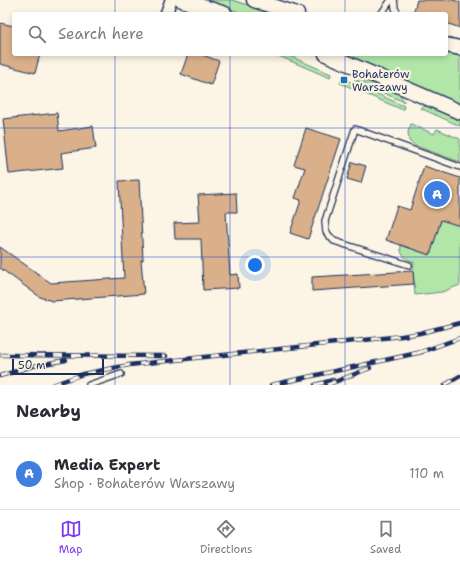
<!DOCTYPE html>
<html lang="en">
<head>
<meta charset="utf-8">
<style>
  body { margin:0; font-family:"Shantell Sans",sans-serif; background:#f2f2f3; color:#2b2b33 }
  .scale { position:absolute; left:12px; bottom:10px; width:92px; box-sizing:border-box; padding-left:4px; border:2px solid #1b2f5e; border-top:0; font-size:11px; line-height:14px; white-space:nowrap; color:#1b2f5e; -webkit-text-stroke:3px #fcf5e5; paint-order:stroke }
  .you { position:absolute; left:255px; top:265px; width:14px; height:14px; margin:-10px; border:3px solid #fff; border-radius:50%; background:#1a73e8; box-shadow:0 0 0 6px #1a73e833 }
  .badge { display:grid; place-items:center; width:26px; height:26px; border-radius:50%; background:#7c3aed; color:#fff; font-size:13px; font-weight:700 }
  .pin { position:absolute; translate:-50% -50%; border:2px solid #fff; box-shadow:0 1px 4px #0006 }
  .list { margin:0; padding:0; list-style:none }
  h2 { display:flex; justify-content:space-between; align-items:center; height:52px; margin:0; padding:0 16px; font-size:17px }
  h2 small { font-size:13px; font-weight:400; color:#7c7c81 }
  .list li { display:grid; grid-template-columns:26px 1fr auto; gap:12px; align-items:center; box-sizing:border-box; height:72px; padding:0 16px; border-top:1px solid #e1e1e2 }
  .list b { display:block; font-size:15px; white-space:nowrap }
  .list p { margin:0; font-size:13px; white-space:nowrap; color:#7c7c81 }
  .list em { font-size:13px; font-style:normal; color:#7c7c81 }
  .icon { flex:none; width:22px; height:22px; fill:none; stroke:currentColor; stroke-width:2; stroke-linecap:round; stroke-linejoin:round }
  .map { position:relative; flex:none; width:460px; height:385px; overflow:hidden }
  .search { position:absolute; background:#fff; box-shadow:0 2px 6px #0003; left:12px; right:12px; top:12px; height:44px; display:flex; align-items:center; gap:10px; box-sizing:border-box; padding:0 14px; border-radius:4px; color:#7c7c81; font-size:15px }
  .sheet { height:124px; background:#fff }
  nav { display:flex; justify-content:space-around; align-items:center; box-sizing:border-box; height:56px; border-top:1px solid #e1e1e2; background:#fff; font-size:11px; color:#7c7c81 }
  nav a { display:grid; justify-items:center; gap:2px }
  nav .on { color:#7c3aed }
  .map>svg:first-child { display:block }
  .green { fill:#b1e6a8; stroke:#668a83 }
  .building { fill:#d9b08a; stroke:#1b2f5e }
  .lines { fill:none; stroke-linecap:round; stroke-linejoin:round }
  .service-casing { stroke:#1b2f5e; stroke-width:8 }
  .minor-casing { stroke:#1b2f5e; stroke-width:14 }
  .tertiary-casing { stroke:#1b2f5e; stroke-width:17 }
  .service { stroke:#fcf5e5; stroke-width:5.5 }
  .minor { stroke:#fcf5e5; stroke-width:11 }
  .tertiary { stroke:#fcf5e5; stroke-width:14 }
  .rail-casing { stroke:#1b2f5e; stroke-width:4.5 }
  .rail { stroke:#fcf5e5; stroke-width:3; stroke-dasharray:9; stroke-linecap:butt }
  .grid { fill:none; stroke:#1d4ed8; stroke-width:1; stroke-opacity:0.55 }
  .poi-dot { fill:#1f6fb2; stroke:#fcf5e5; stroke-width:1.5 }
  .labels { text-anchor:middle; stroke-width:4; stroke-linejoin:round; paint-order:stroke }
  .poi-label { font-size:11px; fill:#1b2f5e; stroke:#fcf5e5; text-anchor:start }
</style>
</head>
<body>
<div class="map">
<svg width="460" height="385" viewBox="0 0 460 385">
  <rect width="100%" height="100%" fill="#fcf5e5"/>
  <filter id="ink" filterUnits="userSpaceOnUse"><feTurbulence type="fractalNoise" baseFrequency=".025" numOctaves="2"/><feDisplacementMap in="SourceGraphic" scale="8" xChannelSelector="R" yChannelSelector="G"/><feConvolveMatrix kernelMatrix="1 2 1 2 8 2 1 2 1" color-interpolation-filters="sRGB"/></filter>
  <g filter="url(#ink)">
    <g class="green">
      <path d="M213,0H232L276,14H245L212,3Z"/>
      <path d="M446,52L460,55V105L342,54H446Z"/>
      <path d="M274,54H285L331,74L330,78Z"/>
      <path d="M342,78L404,106L403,110L340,83Z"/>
      <path d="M354,80C368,83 400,86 404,102Z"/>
      <path d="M424,106L431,107L460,119V126L420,108Z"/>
      <path d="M411,124L434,134L437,129L460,139V162L416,146L409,141L408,132Z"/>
      <path d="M460,211V285L442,292L415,295L413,271L414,262C406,259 399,255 401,245L430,255L441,220Z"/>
    </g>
    <g class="building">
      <path d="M417,0H453L460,2V28L446,23V14H413Z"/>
      <path d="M0,23L14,26V54H40L35,73L0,64Z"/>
      <path d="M188,54H200L219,61L211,85L181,74Z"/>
      <path d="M57,113L59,131L93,126L96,148L61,153L63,168L9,174L3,119Z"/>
      <path d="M306,128L341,139L308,239L290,233L301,200L295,198L305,168L294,165Z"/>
      <path d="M352,162L366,166L361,183L347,179Z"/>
      <path d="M424,166L460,178V226L441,220L430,255L386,240L397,206L410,210Z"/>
      <path d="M139,180L143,260H141L144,294L52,301L40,297L0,268V247L51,283L124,278L119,181Z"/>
      <path d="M236,193L237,212H226L230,275L238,274L239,288L203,290L201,239H175L174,223L200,222L198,195Z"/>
      <path d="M413,271L414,284L312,291V277Z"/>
    </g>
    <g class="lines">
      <defs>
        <g id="service">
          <path d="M394,0L395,8L398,14"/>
          <path d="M381,14L391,0"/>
          <path d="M409,265L334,241L326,232L325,221L355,129L460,167"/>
          <path d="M89,385L121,374"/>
        </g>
        <path id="minor" d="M166,14L171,0"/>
        <g id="tertiary">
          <path d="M182,0L225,14"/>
          <path d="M254,0L297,14"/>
          <path d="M446,45L460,48"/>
          <path d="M326,54L460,112"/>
        </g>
      </defs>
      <use href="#service" class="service-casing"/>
      <use href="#minor" class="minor-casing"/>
      <use href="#tertiary" class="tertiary-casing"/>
      <use href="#service" class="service"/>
      <use href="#minor" class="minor"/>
      <use href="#tertiary" class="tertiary"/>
      <defs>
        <g id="rail">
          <path d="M418,353L460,338"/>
          <path d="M0,355L166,356"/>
          <path d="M0,376L33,366L66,360"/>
          <path d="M52,385L83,374L129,365L402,336L420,333L460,323"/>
          <path d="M271,385L422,352"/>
          <path d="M315,385L333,380"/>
          <path d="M327,385L370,368"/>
          <path d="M445,385L460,376"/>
        </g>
      </defs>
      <use href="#rail" class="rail-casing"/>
      <use href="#rail" class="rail"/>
    </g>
  </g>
  <path class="grid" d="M115,0V14M230,0V14M345,0V14M115,54V385M230,54V385M345,54V385M0,128H460M0,257H460"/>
  <rect class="poi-dot" x="340" y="76" width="8" height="8" rx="2"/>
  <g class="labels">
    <g class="poi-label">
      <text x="352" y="78">Bohaterów<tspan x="352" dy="13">Warszawy</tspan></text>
    </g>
  </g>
</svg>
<div class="scale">50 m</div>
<div class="you"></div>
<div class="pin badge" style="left:437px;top:194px;background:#3f7fe0">A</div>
<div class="search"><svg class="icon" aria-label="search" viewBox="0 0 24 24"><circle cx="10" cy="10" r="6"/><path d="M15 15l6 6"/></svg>Search here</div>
</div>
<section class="sheet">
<h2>Nearby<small></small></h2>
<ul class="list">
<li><span class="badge" style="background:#3f7fe0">A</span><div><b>Media Expert</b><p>Shop · Bohaterów Warszawy</p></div><em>110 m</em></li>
</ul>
</section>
<nav>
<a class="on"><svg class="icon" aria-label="map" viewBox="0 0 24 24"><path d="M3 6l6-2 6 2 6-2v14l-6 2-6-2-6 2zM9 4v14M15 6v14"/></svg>Map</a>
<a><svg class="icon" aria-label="directions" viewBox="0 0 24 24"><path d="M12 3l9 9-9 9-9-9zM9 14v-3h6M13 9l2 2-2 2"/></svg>Directions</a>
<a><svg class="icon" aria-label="saved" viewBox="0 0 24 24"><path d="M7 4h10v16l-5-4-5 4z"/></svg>Saved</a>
</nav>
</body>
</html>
